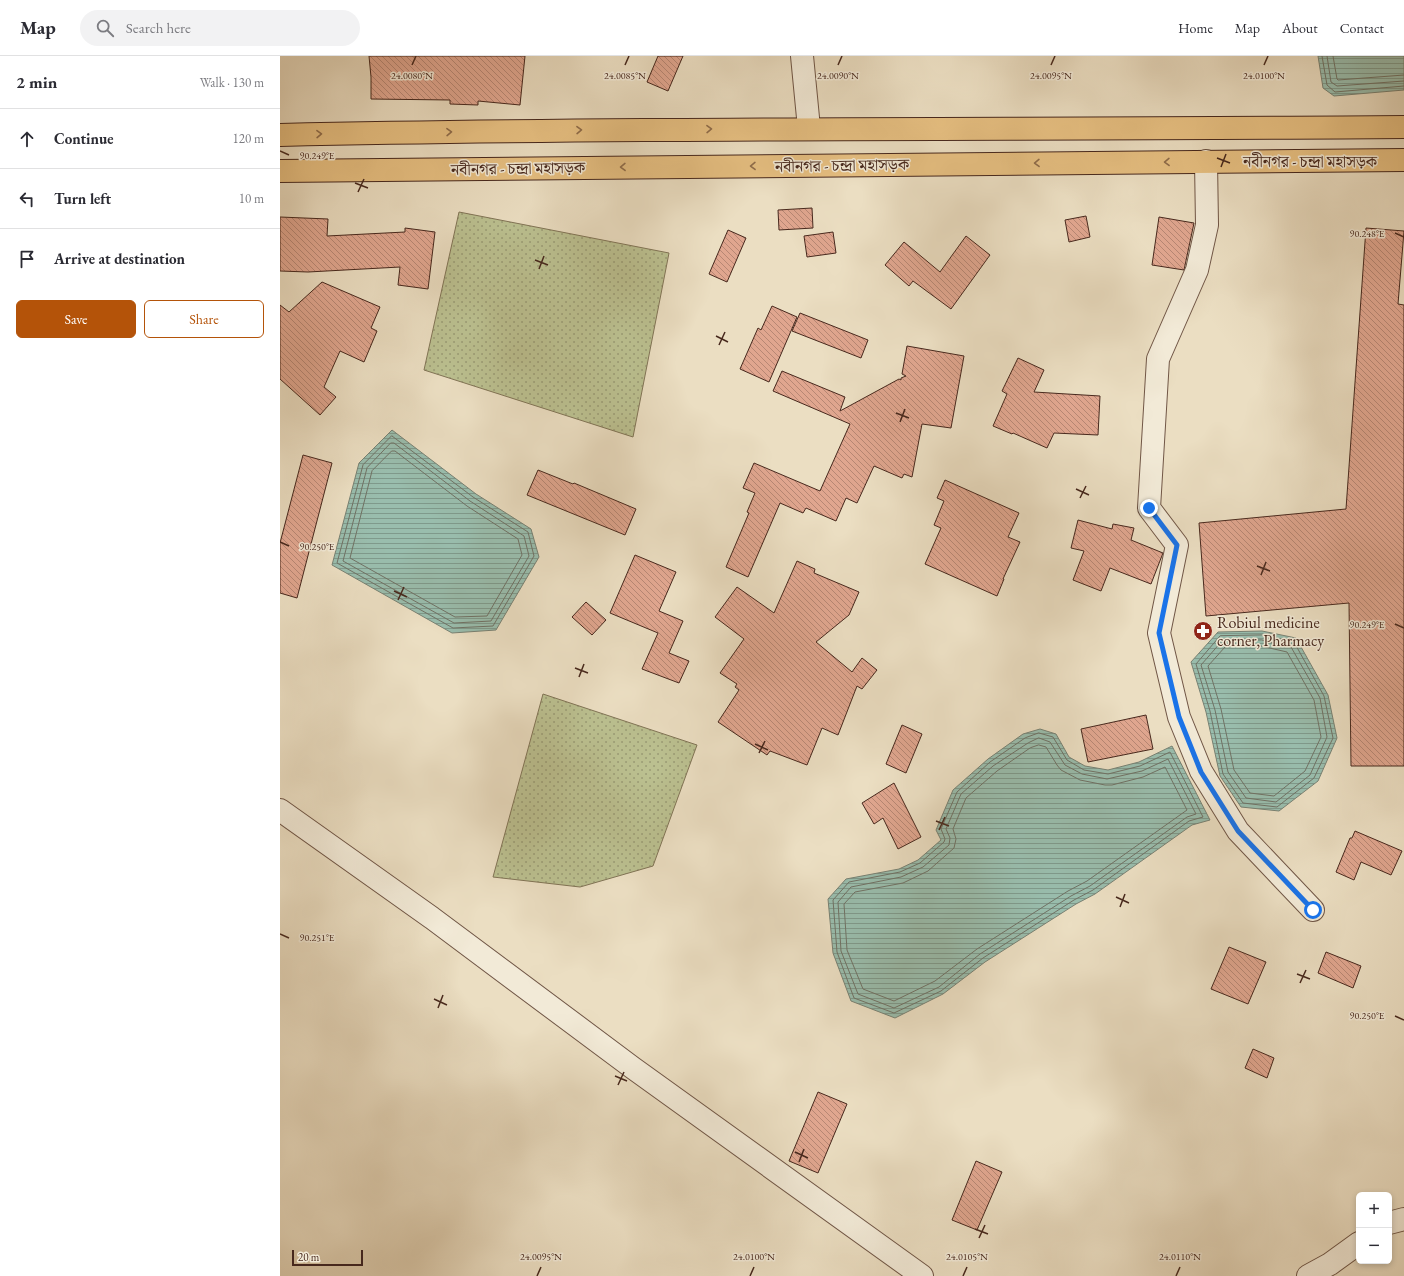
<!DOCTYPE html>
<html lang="en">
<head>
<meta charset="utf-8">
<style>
  body { margin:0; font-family:"EB Garamond","Noto Serif Bengali",serif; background:#f2f2f3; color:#2b2b33 }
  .controls { position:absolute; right:12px; bottom:12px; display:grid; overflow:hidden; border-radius:6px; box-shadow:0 2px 6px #0003 }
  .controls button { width:36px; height:36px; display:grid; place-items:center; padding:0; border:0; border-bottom:1px solid #e1e1e2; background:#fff; color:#2b2b33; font:20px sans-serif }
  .scale { position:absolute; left:12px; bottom:10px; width:71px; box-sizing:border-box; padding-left:4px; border:2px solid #47281d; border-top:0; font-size:11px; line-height:14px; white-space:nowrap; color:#47281d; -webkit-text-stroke:3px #f2ead7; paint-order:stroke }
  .stop { position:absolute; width:12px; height:12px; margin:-9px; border:3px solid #1a73e8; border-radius:50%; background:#fff }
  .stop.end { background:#1a73e8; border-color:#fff; box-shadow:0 1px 4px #0008 }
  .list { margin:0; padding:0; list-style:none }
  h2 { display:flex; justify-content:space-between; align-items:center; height:52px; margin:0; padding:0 16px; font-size:17px }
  h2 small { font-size:13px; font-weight:400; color:#7c7c81 }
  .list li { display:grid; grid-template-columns:26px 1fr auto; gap:12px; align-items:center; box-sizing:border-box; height:60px; padding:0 16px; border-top:1px solid #e1e1e2 }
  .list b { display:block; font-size:15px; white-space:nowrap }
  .list em { font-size:13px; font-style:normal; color:#7c7c81 }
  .actions { display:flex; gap:8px; padding:12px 16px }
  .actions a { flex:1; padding:9px 0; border:1px solid #b45309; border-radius:6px; text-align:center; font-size:14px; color:#b45309 }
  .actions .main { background:#b45309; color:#fff }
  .icon { flex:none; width:22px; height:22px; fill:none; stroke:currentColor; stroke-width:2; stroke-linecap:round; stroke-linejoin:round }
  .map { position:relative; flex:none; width:1124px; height:1220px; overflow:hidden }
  header { display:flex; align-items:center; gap:24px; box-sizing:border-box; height:56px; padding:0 20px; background:#fff; border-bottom:1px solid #e1e1e2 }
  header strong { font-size:19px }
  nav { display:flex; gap:22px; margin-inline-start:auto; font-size:14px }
  .search { width:280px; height:36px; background:#f2f2f3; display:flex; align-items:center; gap:10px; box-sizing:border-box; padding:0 14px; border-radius:22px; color:#7c7c81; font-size:15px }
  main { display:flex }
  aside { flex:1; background:#fff }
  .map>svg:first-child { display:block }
  .park { fill:url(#park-dots); stroke:#817456 }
  .water { fill:url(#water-rules); stroke:#788173 }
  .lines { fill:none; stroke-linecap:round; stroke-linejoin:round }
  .shore { stroke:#707265; stroke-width:1 }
  .building { fill:url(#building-back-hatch); stroke:#47281d }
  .minor-casing { stroke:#705646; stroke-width:24 }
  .highway-casing { stroke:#47281d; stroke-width:24 }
  .minor { stroke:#f2ead7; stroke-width:22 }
  .highway { stroke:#e6bf81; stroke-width:22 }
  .oneway { stroke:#8f6c4a }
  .route { stroke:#1a73e8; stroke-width:5 }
  .ticks { fill:none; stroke:#47281d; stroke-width:1.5 }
  .labels { text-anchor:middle; stroke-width:3; stroke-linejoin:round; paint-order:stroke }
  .street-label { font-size:16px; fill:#47281d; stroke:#f2ead7 }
  .poi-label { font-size:16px; fill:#47281d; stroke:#f2ead7; text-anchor:start }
  .ticks-label { font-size:10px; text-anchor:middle; fill:#47281d; stroke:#f2ead7; stroke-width:3; stroke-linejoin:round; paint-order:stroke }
</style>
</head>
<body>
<header>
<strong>Map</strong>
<div class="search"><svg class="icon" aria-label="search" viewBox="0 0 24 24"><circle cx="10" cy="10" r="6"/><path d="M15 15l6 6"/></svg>Search here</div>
<nav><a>Home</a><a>Map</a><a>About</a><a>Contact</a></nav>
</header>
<main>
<aside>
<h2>2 min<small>Walk · 130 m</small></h2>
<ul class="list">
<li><svg class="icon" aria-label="ahead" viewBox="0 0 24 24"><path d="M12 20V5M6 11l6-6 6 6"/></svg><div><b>Continue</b></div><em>120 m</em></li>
<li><svg class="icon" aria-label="left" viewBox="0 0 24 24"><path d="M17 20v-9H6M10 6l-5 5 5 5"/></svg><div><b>Turn left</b></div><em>10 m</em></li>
<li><svg class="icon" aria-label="arrive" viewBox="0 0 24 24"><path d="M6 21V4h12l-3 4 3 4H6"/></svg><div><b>Arrive at destination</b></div></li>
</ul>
<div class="actions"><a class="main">Save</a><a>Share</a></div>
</aside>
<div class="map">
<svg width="1124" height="1220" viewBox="0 0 1124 1220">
  <defs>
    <pattern id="park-dots" width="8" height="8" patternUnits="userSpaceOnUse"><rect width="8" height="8" fill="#bbc090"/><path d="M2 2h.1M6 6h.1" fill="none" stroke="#9a9c75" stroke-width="1.8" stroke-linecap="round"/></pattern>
    <pattern id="water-rules" width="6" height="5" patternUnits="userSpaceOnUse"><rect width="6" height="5" fill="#99bdad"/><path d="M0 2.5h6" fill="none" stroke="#7f9a8c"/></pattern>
    <pattern id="building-back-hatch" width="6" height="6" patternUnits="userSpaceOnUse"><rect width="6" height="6" fill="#e0a68f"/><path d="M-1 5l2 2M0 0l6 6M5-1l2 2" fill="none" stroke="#b78774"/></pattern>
  </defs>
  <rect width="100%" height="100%" fill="#ebdec2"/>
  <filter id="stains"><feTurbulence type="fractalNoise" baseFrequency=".005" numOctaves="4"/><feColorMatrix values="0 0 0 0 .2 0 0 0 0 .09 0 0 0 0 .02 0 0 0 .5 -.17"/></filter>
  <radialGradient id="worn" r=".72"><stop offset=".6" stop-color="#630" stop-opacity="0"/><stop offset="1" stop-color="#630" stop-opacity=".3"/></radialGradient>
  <g class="park">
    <path d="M179,156L389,197L353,381L144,314Z"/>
    <path d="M263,638L417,689L373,810L300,831L213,821Z"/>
  </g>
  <g class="water">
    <path d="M1038,0H1124V34L1054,40L1043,32Z"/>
    <path d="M112,374L196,438L251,473L259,501L216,574L172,577L52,509L79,407Z"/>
    <path d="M982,575L1016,582L1048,639L1057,682L1038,725L999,755L961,751L940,720L926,656L911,606L938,576Z"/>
    <path d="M760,673L776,678L789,701L805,710L828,714L859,706L892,690L930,764L912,769L815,838L796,848L705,906L663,938L615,962L571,945L553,897L548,843L566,823L619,813L638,804L661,784L656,774L673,734L708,703L743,678Z"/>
  </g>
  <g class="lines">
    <g class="shore">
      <path d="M1042,0L1047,29L1055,36L1124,30"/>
      <path d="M1047,0L1051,26L1057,30L1124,25"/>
      <path d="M1053,0L1057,23L1058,24L1124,19"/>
      <path d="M112,380L193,441L248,476L254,500L213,570L173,572L57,507L83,409Z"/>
      <path d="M111,387H114L190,445L244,480L249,500L211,565L174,567L63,505L87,412Z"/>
      <path d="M112,395H115L187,450L238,483L242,499L207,560L175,561L70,502L92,415Z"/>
      <path d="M982,579L1014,586L1044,640L1053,682L1034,722L997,751L963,747L943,718L930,655L916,608L940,580Z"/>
      <path d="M982,584L1011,591L1040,642L1047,681L1030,719L996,746L966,742L948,716L935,654L921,609L942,585Z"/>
      <path d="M981,590L1007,596L1034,644L1041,681L1025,715L994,740L970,737L954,714L941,653L928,610L945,591Z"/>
      <path d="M759,677L773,681L787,704L804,714L828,718L860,710L890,696L923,761L909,765L813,834L794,844L703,902L661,935L614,957L574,942L557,896L553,844L569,826L620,816L640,807L664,786L665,783L661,773L677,736L710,706L745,682Z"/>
      <path d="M759,682L770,686L785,709L802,718L827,723L862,715L888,703L916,758L907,761L810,830L791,840L700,898L659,931L614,952L578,938L561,895L558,846L571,831L621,821L643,811L669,789L670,782L666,773L681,738L713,710L748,687Z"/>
      <path d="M759,689L766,691L777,709L781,714L800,724L825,729H832L863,721L885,711L907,754L807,825L788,835L697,893L655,925L614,945L583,933L567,894L564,848L575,836L623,827L648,815L674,792L676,783L673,773L686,742L717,715L750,692Z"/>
    </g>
  </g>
  <g class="building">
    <path d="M89,0H245L240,49L198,45V49L170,48V44L91,43V21Z"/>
    <path d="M378,0H403L388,35L367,26Z"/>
    <path d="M532,152L533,172L499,174L498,154Z"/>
    <path d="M806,160L810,181L789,186L785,164Z"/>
    <path d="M0,161L48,163L47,180L125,176V172L155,176L148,233L118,229L120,211L28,216L0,215Z"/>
    <path d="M879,161L914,167L904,214L872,209Z"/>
    <path d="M1086,172L1124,175L1118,248L1124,249V710H1071L1069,547L926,560L919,467L1066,453Z"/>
    <path d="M448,174L466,182L447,226L429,218Z"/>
    <path d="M553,176L556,197L527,201L524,180Z"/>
    <path d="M686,180L710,199L671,253L633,225L629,230L605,209L624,186L660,216Z"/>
    <path d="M42,226L100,251L91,272L97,275L84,306L60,295L44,331L56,341L40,359L0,323V249L9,256Z"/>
    <path d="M492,250L517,261L489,326L460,313L478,272L481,274Z"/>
    <path d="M520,257L588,284L581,302L512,275Z"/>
    <path d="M627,290L684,300L671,372L642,368L632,421L624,418L622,422L594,410L577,447L566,442L556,465L526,452L523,457L500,447L468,521L446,511L469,457L467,456L475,437L463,432L474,407L540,435L570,368L493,335L502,315L565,341L560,355L619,323L621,324V322L626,320L622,318Z"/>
    <path d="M738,302L764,314L754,336L820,340L818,379L774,377L767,392L733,377L732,378L713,370L727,338L722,335Z"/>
    <path d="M23,399L52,407L17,542L0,537V487Z"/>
    <path d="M258,414L293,428L294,427L356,453L345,479L247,439Z"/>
    <path d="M665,424L739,457L728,481L740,486L723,523H724L717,540L645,508L661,472L654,469L664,445L657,442Z"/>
    <path d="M798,464L832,473L833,468L854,472L851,484L883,497L871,528L830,512L821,535L793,524L804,495L791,492Z"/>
    <path d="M355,499L396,516L379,555L403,565L389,597L409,605L399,627L362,613L378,577L330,557Z"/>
    <path d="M517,505L535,513L534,517L579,536L569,559L536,586L572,616L582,602L597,614L582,633L577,630L558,679L542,672L527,709L490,695L487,699L438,666L459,634L455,631L457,628L440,617L464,583L435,561L457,531L494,557Z"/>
    <path d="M306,546L326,564L312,579L292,561Z"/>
    <path d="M866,659L873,693L808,706L801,673Z"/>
    <path d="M622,669L642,678L626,717L606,708Z"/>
    <path d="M614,727L641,781L618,793L603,762L594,768L582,747Z"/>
    <path d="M1075,775L1122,795L1111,819L1081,806L1074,824L1056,816L1070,782H1072Z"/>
    <path d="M949,891L986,906L968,948L931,933Z"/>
    <path d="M1046,896L1081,910L1073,932L1038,917Z"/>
    <path d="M973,993L994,1002L987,1022L965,1012Z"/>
    <path d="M538,1036L567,1048L538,1117L509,1105Z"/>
    <path d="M696,1105L722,1116L697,1174L672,1164Z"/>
  </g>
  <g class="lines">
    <defs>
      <g id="minor">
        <path d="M522,0L529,72"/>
        <path d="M926,105L927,169L917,214L878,303L869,452L897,489L879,577L899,661L921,715L958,775L1033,854"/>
        <path d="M0,754L152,862L353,1012L642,1220"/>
        <path d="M1109,1167L1124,1163"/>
        <path d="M1028,1220L1050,1208L1079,1187"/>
      </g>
      <g id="highway">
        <path d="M0,79C375,71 749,74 1124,71"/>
        <path d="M0,115L1124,104"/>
      </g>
    </defs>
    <use href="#minor" class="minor-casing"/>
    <use href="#highway" class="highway-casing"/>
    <use href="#minor" class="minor"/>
    <use href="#highway" class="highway"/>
  </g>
  <defs><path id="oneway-chevron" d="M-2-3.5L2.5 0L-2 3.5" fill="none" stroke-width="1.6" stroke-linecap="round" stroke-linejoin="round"/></defs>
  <g class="oneway">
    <use href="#oneway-chevron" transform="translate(429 73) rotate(-1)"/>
    <use href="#oneway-chevron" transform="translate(299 74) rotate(-1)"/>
    <use href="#oneway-chevron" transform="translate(169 76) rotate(-1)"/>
    <use href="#oneway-chevron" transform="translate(39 78) rotate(-1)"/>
    <use href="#oneway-chevron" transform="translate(887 106) rotate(179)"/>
    <use href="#oneway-chevron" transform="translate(757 107) rotate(179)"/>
    <use href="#oneway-chevron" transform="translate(473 110) rotate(179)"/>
    <use href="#oneway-chevron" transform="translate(343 111) rotate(179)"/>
  </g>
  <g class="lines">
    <path class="route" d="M869,452L897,489L879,577L899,661L921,716L958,775L1033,854"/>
  </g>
  <path class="ticks" d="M132,9L136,0M345,9L349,0M558,9L562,0M771,9L775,0M984,9L988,0M0,95L9,99M937,102L950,107M941,111L946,98M75,127L88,132M78,136L84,123M1115,177L1124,181M255,204L268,209M259,213L264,200M436,280L448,286M439,289L445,276M616,357L629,362M620,366L625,353M796,433L809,439M800,442L806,430M0,486L9,490M977,510L990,515M981,519L986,506M114,535L127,541M118,544L124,531M1115,568L1124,572M295,612L308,617M299,621L304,608M475,688L488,694M479,697L485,685M656,765L669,770M659,774L665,761M836,841L849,847M840,851L845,838M0,878L9,882M1017,918L1030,923M1020,927L1026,914M154,943L167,949M158,952L163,939M1115,960L1124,964M335,1020L347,1025M338,1029L344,1016M515,1096L528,1102M519,1106L524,1093M695,1173L708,1178M699,1182L705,1169M257,1220L261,1211M470,1220L474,1211M683,1220L687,1211M896,1220L900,1211"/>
  <defs>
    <symbol id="pharmacy-disc" viewBox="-11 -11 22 22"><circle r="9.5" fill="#8f2418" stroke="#f2ead7"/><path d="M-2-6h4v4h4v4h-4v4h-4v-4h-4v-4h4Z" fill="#fff"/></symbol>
  </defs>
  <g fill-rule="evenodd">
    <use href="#pharmacy-disc" x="912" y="564" width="22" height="22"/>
  </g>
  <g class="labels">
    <g class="street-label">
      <text x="1030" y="111">নবীনগর - চন্দ্রা মহাসড়ক</text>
      <text transform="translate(562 109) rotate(-1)" y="6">নবীনগর - চন্দ্রা মহাসড়ক</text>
      <text transform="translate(238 112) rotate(-1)" y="6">নবীনগর - চন্দ্রা মহাসড়ক</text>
    </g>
    <g class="poi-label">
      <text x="937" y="572">Robiul medicine<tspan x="937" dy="18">corner, Pharmacy</tspan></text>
    </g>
  </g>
  <g class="ticks-label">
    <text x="132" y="23">24.0080°N</text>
    <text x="345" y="23">24.0085°N</text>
    <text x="558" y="23">24.0090°N</text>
    <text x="771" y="23">24.0095°N</text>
    <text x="984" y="23">24.0100°N</text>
    <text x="37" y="103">90.249°E</text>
    <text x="1087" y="181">90.248°E</text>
    <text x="37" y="494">90.250°E</text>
    <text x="1087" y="572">90.249°E</text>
    <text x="37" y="885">90.251°E</text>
    <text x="1087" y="963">90.250°E</text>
    <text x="261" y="1204">24.0095°N</text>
    <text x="474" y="1204">24.0100°N</text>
    <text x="687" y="1204">24.0105°N</text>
    <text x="900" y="1204">24.0110°N</text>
  </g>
  <rect width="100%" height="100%" filter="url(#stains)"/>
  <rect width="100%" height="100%" fill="url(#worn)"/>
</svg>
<div class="controls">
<button>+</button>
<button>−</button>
</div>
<div class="scale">20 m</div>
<div class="stop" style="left:1033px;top:854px"></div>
<div class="stop end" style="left:869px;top:452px"></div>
</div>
</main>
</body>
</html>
